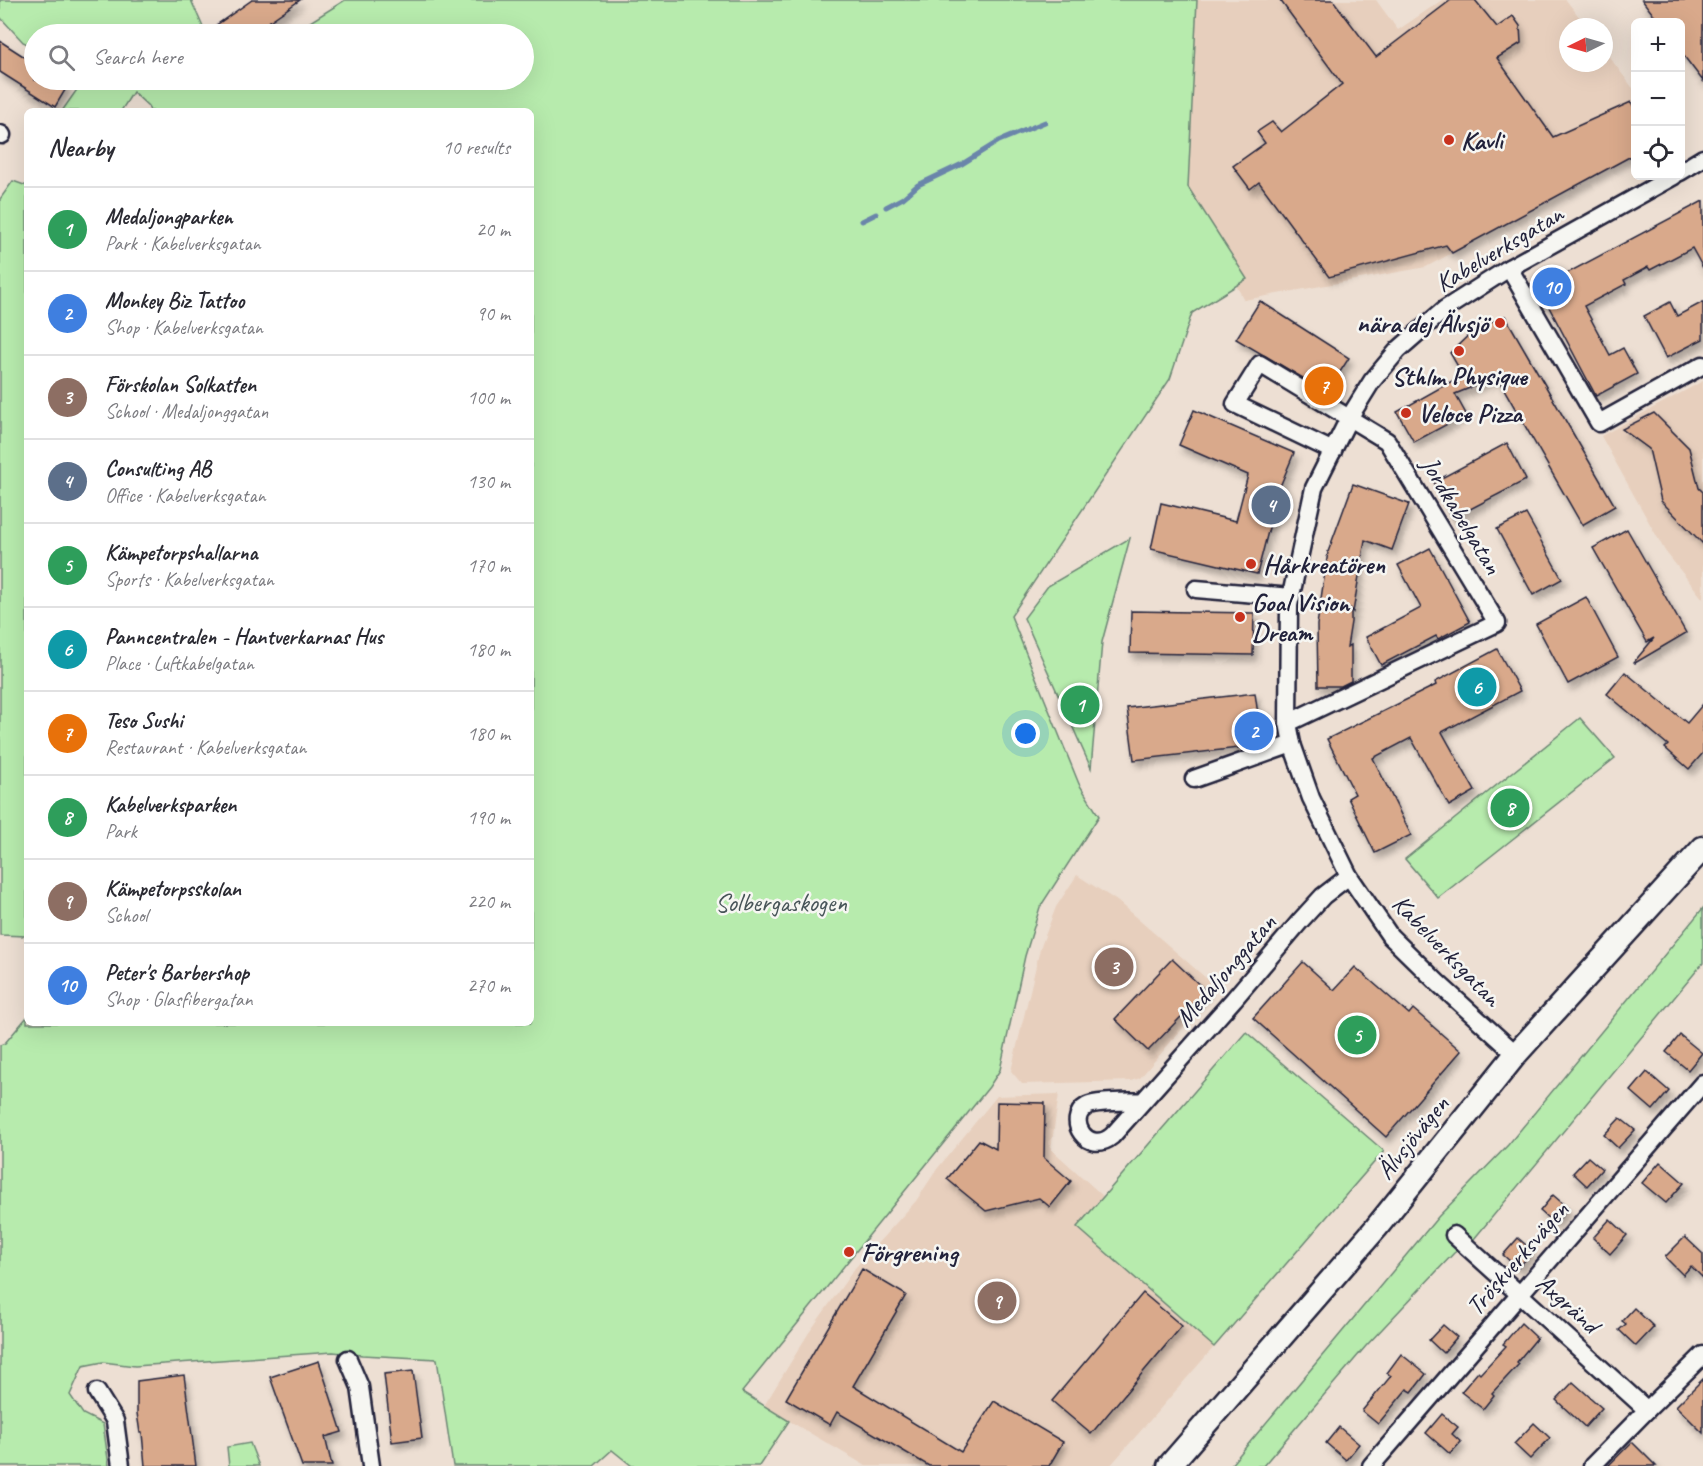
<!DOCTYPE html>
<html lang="en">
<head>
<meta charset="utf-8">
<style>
  body { margin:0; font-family:Caveat,sans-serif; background:#f7f7f7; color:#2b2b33 }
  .controls { position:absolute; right:18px; top:18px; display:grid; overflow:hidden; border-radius:9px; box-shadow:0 6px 24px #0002 }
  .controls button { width:54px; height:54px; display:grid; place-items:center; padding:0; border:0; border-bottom:2px solid #e1e1e2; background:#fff; color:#2b2b33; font:30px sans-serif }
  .compass { position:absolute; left:1559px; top:18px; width:54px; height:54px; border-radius:50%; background:#fff; box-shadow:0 6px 24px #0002; rotate:265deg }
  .you { position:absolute; left:1026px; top:734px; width:21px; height:21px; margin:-15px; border:4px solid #fff; border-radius:50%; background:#1a73e8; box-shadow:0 0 0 9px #1a73e833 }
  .badge { display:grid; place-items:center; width:39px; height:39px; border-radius:50%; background:#1a73e8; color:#fff; font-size:20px; font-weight:700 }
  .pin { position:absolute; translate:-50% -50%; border:3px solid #fff; box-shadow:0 2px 6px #0006 }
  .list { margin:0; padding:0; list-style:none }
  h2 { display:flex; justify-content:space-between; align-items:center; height:78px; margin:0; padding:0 24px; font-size:26px }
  h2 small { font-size:20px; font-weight:400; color:#7c7c81 }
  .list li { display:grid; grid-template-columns:39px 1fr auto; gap:18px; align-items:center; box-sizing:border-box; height:84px; padding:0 24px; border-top:2px solid #e1e1e2 }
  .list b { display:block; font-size:22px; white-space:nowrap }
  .list p { margin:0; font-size:20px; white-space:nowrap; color:#7c7c81 }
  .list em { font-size:20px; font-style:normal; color:#7c7c81 }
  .icon { flex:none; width:33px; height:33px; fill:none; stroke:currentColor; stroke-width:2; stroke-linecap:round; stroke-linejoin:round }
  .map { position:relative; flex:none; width:1703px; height:1466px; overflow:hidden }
  .search { position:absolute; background:#fff; box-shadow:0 6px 24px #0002; left:24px; top:24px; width:510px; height:66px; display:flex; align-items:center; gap:15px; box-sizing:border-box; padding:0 21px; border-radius:33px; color:#7c7c81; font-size:22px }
  .panel { position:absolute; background:#fff; box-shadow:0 6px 24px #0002; left:24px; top:108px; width:510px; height:918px; border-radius:9px }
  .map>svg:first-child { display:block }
  .built { fill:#e7cfbd }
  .green { fill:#b7ebad; stroke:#6c8674; stroke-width:1.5 }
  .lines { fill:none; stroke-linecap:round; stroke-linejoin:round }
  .stream { stroke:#6a85aa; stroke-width:5 }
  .building { fill:#d9a98b; stroke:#22223b; stroke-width:1.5; filter:url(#shadow) }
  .street-casing { stroke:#22223b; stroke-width:21 }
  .secondary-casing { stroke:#22223b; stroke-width:27 }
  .street { stroke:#f6f6f2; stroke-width:16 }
  .secondary { stroke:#f6f6f2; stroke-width:22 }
  .poi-dot { fill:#c8321e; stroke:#f6f6f2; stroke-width:2 }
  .labels { text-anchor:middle; stroke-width:5; stroke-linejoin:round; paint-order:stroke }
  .poi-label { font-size:26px; font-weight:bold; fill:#22223b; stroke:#f6f6f2; text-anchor:start }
  .street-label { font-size:26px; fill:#22223b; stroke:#f6f6f2 }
  .park-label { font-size:26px; fill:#475458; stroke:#f6f6f2 }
</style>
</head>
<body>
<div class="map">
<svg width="1703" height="1466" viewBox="0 0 1703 1466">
  <defs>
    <filter id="shadow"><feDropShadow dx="3.5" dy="6" stdDeviation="3" flood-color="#0004"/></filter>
  </defs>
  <rect width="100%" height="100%" fill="#eddfd3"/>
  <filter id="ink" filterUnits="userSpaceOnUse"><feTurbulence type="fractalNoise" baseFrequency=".0167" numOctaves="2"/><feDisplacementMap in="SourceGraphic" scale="12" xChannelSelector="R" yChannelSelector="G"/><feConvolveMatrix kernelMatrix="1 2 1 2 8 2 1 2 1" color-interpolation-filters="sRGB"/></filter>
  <g filter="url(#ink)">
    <g class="built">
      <path d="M1189,0H1376L1398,30L1442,0H1566L1587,27H1568V63H1604V50L1635,91V155L1426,267L1244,300L1183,184Z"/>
      <path d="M1703,381V599L1665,551L1601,436Z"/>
      <path d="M1077,875L1117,901L1214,985L1202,998L1205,1002L1140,1078L1132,1081L1022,1084L1011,1071L1040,949L1056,907Z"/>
      <path d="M1059,1094L1051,1149L1103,1196L1078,1227L1214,1347L1110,1466H866L764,1406L808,1334L855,1268L916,1201L937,1169L997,1096Z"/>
    </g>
    <g class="green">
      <path d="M0,0H191L206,34H34V47L23,42L0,17Z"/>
      <path d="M345,0H1197L1188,187L1247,279L1192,313L1170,379L1011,616L1079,784L1099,816L1040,907L1025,956L1000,1070L989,1087L742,1392L789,1421L759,1466H632L612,1450L594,1466H453L437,1359L362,1355L333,1352L135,1366L103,1362L83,1366L70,1395L83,1414L103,1424L109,1466H0V1045L5,1043L27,1017V1023H531V111H150L148,106L133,92L121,111H62L83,81V80H524V34H291Z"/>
      <path d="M13,181L27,186V937L26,936L0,935V199Z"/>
      <path d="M1130,538L1102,642L1091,768L1024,618L1048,586Z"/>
      <path d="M1580,718L1615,758L1438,898L1405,859Z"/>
      <path d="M1703,908V963L1474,1239L1454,1253L1366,1346L1263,1466H1230L1438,1217L1508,1145Z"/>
      <path d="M1246,1032L1384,1151L1214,1347L1077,1227Z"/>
      <path d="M250,1443L259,1466H229L227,1447Z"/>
    </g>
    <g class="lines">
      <g class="stream">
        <path d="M886,207L903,198L918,185L962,164L999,141L1045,122"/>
        <path d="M862,221L876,214"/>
      </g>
    </g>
    <g class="building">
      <path d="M252,0H300L251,34H221L215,26Z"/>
      <path d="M1280,0H1333L1376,57L1451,0H1475L1497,27L1513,16L1520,26L1521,43L1497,58L1553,137L1631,102L1635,109V154L1452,253L1446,245L1329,277L1259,182L1250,189L1233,166L1265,143L1257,132L1272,122L1281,132L1342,84Z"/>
      <path d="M1642,0H1703V81L1680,51V22H1659Z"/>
      <path d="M0,41L34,63V80H61L68,85L55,107L0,72Z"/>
      <path d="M1703,201V268L1692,248L1650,270L1648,267L1624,280L1626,284L1584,306L1610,355L1623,348L1637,374L1596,396L1539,288Z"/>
      <path d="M1260,301L1349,358L1327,392L1236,339Z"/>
      <path d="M1670,302L1677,316L1703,302V339L1666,358L1644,316Z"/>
      <path d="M1505,316L1615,506L1582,525L1497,377L1455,394L1466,414L1414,442L1397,412L1463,375L1450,353L1476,328Z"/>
      <path d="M1194,410L1294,453L1279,489L1257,574L1151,549L1161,503L1236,521L1248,475L1179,445Z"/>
      <path d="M1654,413L1689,448L1699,488L1703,492V544L1661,501L1649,449L1622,429Z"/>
      <path d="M1507,443L1526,480L1453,518L1434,482Z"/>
      <path d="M1353,484L1409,504L1392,550L1365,540L1353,612L1351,609V622L1347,647L1351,645V681L1341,686H1318L1317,625L1328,552Z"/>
      <path d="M1526,514L1562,579L1533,595L1497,529Z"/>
      <path d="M1627,529L1686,633L1635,663L1634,662L1654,638L1647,642L1593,548Z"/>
      <path d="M1430,548L1470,622L1438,639L1436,636L1381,665L1366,637L1421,608L1398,565Z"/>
      <path d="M1586,597L1618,657L1568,684L1536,624Z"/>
      <path d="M1131,611L1254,613L1253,655L1130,653Z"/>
      <path d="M1497,649L1520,691L1442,732L1475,791L1449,806L1411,738L1373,758L1411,835L1375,853L1348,798L1355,794L1327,739L1436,685L1435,682Z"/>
      <path d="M1625,672L1687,723L1703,704V753L1689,769L1665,748L1668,745L1607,694Z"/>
      <path d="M1255,693L1262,744L1256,746L1134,760L1127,708Z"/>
      <path d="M1172,959L1206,991L1148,1051L1115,1019Z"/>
      <path d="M1303,962L1334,990L1355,967L1409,1014L1413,1009L1461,1051L1386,1137L1253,1018Z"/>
      <path d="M1680,1035L1702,1053L1688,1070L1666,1052Z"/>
      <path d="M1647,1072L1669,1091L1653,1110L1631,1091Z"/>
      <path d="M997,1102L1045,1103L1044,1158L1071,1181L1050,1207L1039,1198L986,1211L947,1179L979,1140L996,1149Z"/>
      <path d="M1620,1118L1635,1130L1618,1148L1604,1135Z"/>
      <path d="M1588,1157L1602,1169L1587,1186L1573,1173Z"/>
      <path d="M1660,1162L1684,1183L1666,1203L1642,1183Z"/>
      <path d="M1553,1195L1568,1208L1555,1224L1540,1211Z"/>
      <path d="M1610,1219L1627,1235L1610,1254L1593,1238Z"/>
      <path d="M1685,1237L1703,1254V1278L1691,1266L1683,1275L1665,1257Z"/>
      <path d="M1518,1238L1533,1251L1518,1268L1503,1255Z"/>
      <path d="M862,1269L906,1295L853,1386L961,1452L994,1401L1063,1442L1049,1466H929L837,1412L830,1425L786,1399Z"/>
      <path d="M1143,1293L1182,1326L1091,1434L1052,1401Z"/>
      <path d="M1634,1308L1654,1327L1636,1346L1619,1330L1626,1324L1622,1321Z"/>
      <path d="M1521,1323L1537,1338L1517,1362L1519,1364L1492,1393L1494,1395L1483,1409L1461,1392L1478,1372L1480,1374L1506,1346L1503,1344Z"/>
      <path d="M1443,1325L1457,1337L1443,1353L1429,1340Z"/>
      <path d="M1401,1354L1426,1374L1412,1392L1407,1389L1378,1424L1362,1411L1391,1376L1387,1373Z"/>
      <path d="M319,1361L342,1432L325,1437L332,1466H302L270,1377Z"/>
      <path d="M413,1371L422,1438L392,1442L384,1374Z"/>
      <path d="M184,1375L196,1466H145L142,1433H140L137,1413V1381Z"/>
      <path d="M1703,1379V1433L1676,1406Z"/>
      <path d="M1573,1382L1602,1408L1585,1427L1556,1400Z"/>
      <path d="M1442,1414L1458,1427L1452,1434L1461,1442L1450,1454L1426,1433Z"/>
      <path d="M1534,1423L1550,1438L1530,1459L1514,1444Z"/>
      <path d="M1339,1427L1359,1444L1346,1460L1326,1443Z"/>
      <path d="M1632,1442L1656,1466H1608Z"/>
    </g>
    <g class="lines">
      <defs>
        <g id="street">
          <path d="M0,134L2,135"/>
          <path d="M1680,172L1703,158"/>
          <path d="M1509,268L1599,423L1703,365"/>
          <path d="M1196,589L1291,597"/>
          <path d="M1288,723L1497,623L1387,441L1260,364L1235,404L1333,451"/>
          <path d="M1194,779L1292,744"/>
          <path d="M1516,1054L1438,983L1390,936L1349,876L1311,798L1292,744L1288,723L1289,605L1314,488L1349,418L1372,381L1398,350L1445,309L1509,268L1674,176"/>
          <path d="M1143,1101C1132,1102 1096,1101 1087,1106C1064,1119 1088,1156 1112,1136L1234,999L1301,920L1323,896L1349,876"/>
          <path d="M1454,1235L1647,1410"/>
          <path d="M348,1359L360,1387L371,1466"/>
          <path d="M97,1392L115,1421L121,1466"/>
          <path d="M1371,1466L1703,1083"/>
          <path d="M1592,1466L1647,1410L1703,1355"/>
        </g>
        <path id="secondary" d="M1169,1466L1376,1228L1516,1054L1703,848"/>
      </defs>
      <use href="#street" class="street-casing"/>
      <use href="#secondary" class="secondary-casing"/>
      <use href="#street" class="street"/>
      <use href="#secondary" class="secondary"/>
    </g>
  </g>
  <g class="poi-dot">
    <circle cx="1449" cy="140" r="6"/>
    <circle cx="1500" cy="323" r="6"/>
    <circle cx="1459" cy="351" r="6"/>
    <circle cx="1406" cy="413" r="6"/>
    <circle cx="1251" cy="564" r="6"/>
    <circle cx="1240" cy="617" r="6"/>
    <circle cx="849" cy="1252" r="6"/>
  </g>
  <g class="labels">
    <g class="poi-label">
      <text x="1461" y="149">Kavli</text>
      <text x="1488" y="332" text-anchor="end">nära dej Älvsjö</text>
      <text x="1459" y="385" text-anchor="middle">Sthlm Physique</text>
      <text x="1418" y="422">Veloce Pizza</text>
      <text x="1263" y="573">Hårkreatören</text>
      <text x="1252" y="611">Goal Vision<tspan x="1252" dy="30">Dream</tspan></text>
      <text x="861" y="1261">Förgrening</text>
    </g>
    <g class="street-label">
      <text transform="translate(1499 248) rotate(-31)" y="9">Kabelverksgatan</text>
      <text transform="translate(1462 515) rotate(59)" y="9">Jordkabelgatan</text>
      <text transform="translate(1447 950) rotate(46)" y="9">Kabelverksgatan</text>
      <text transform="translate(1225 970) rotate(-49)" y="9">Medaljonggatan</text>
      <text transform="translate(1412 1137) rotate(-51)" y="9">Älvsjövägen</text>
      <text transform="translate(1517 1258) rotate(-49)" y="9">Tröskverksvägen</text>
      <text transform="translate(1568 1303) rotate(42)" y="9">Axgränd</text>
    </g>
    <g class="park-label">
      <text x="781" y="911">Solbergaskogen</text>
    </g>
  </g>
</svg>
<div class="controls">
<button>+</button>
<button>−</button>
<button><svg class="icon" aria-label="locate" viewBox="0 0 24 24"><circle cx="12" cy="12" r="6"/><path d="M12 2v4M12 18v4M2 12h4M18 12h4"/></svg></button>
</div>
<svg class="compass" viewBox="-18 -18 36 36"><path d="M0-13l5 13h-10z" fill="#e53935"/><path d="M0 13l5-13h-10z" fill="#7c7c81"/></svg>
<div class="you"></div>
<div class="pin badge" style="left:1080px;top:705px;background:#2e9e5b">1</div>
<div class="pin badge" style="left:1254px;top:731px;background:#3f7fe0">2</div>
<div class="pin badge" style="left:1114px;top:967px;background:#8d6e63">3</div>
<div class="pin badge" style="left:1271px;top:505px;background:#5c6f8a">4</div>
<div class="pin badge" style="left:1357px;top:1035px;background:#2e9e5b">5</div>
<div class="pin badge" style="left:1477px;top:687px;background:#0f9aa8">6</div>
<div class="pin badge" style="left:1324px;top:386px;background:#e8710a">7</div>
<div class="pin badge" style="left:1510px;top:808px;background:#2e9e5b">8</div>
<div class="pin badge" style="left:997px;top:1301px;background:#8d6e63">9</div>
<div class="pin badge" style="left:1552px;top:287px;background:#3f7fe0">10</div>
<div class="search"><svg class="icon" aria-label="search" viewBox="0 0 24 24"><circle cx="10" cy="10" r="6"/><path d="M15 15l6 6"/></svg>Search here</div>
<section class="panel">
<h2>Nearby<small>10 results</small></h2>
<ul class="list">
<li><span class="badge" style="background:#2e9e5b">1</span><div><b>Medaljongparken</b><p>Park · Kabelverksgatan</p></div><em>20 m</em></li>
<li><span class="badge" style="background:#3f7fe0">2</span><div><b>Monkey Biz Tattoo</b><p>Shop · Kabelverksgatan</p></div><em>90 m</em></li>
<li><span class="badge" style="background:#8d6e63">3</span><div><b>Förskolan Solkatten</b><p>School · Medaljonggatan</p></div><em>100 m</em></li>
<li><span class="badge" style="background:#5c6f8a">4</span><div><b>Consulting AB</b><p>Office · Kabelverksgatan</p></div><em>130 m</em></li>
<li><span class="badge" style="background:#2e9e5b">5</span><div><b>Kämpetorpshallarna</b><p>Sports · Kabelverksgatan</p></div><em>170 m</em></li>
<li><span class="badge" style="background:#0f9aa8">6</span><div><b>Panncentralen - Hantverkarnas Hus</b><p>Place · Luftkabelgatan</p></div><em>180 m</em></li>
<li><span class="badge" style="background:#e8710a">7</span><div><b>Teso Sushi</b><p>Restaurant · Kabelverksgatan</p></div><em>180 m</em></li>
<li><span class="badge" style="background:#2e9e5b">8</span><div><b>Kabelverksparken</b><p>Park</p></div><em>190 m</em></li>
<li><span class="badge" style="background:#8d6e63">9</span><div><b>Kämpetorpsskolan</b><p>School</p></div><em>220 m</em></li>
<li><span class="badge" style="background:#3f7fe0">10</span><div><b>Peter's Barbershop</b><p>Shop · Glasfibergatan</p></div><em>270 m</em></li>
</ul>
</section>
</div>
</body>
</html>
